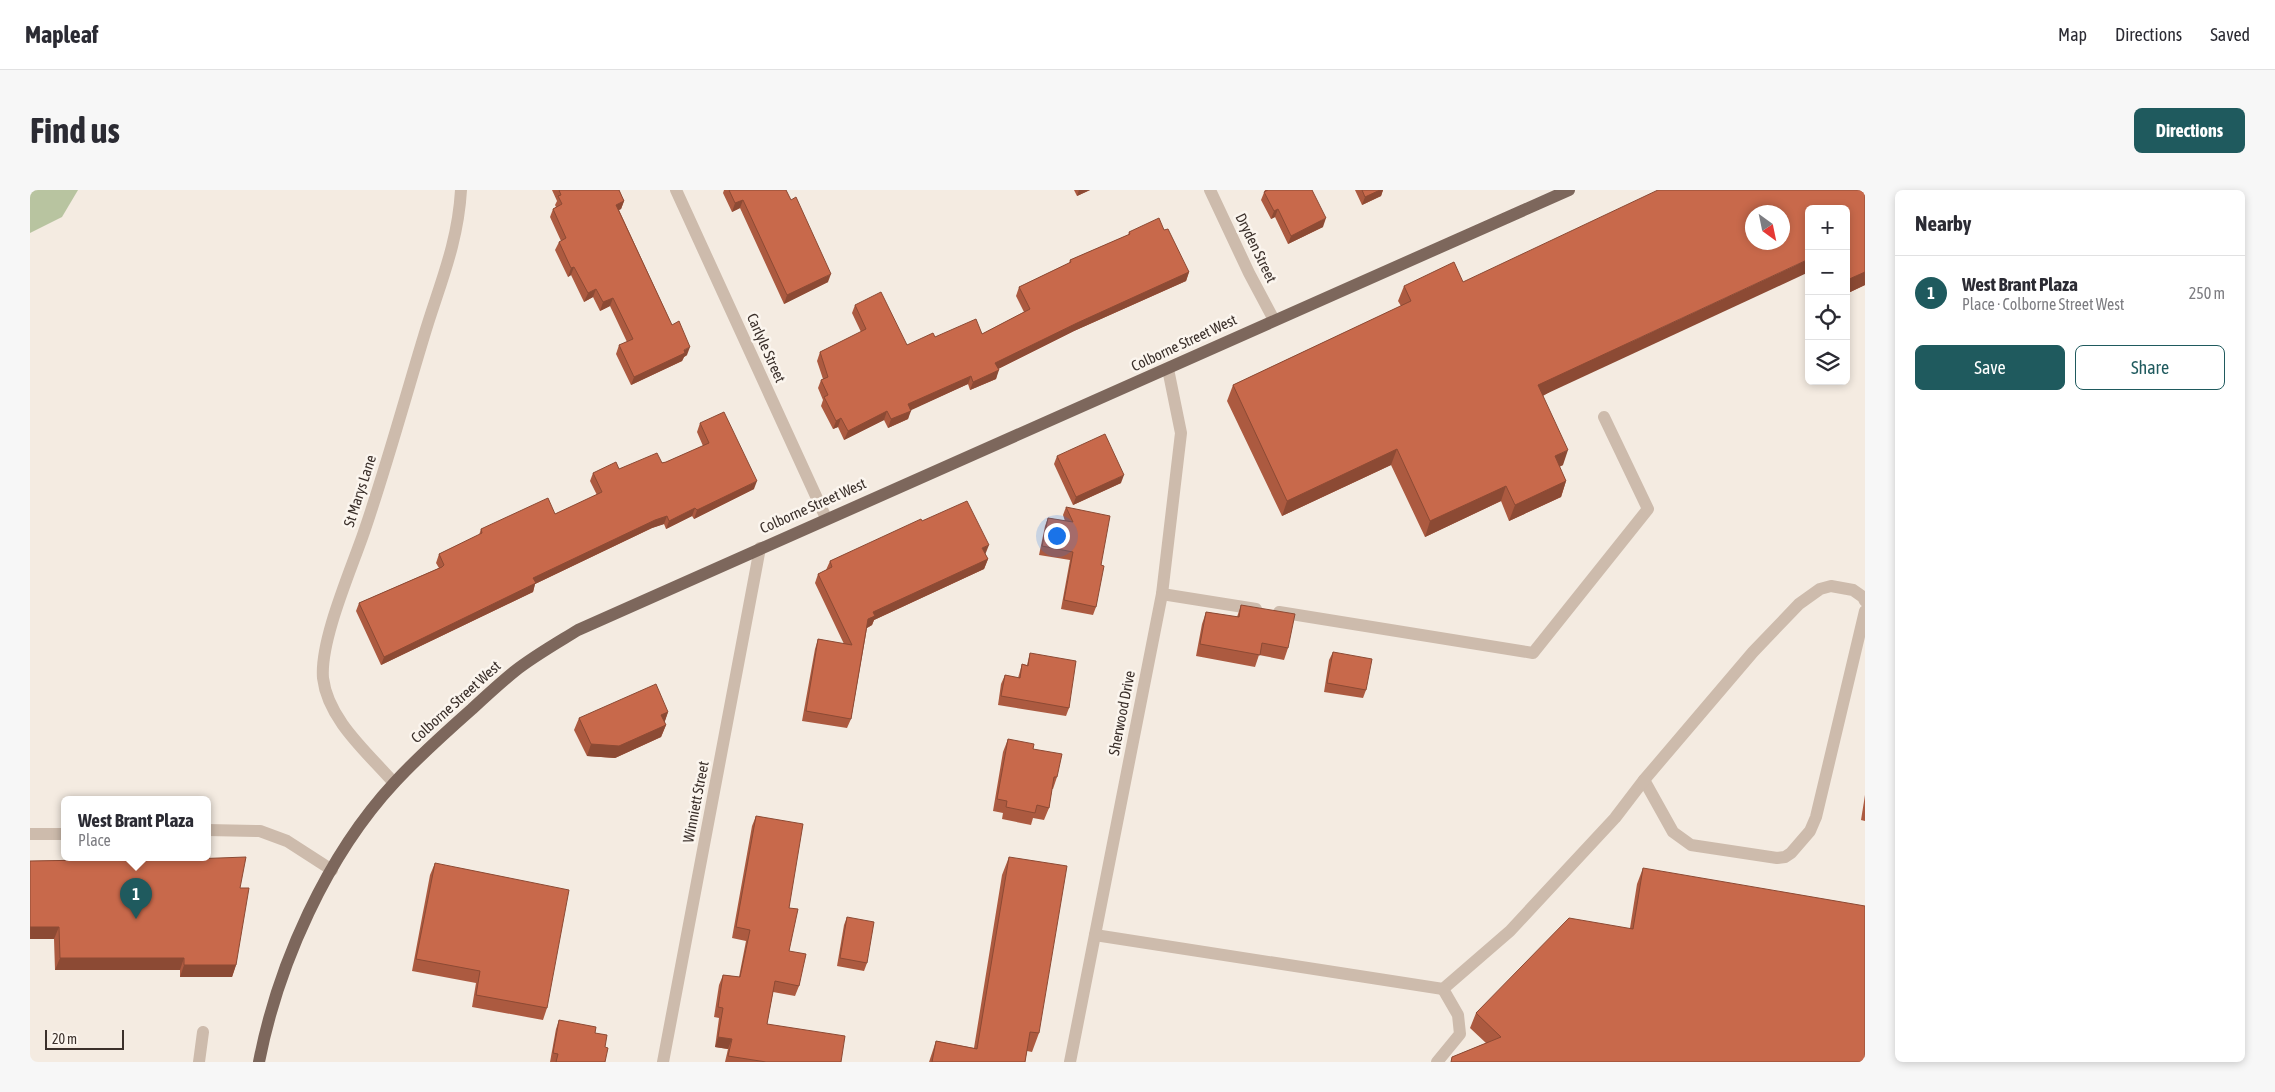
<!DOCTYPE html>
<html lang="en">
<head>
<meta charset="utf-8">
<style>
  body { margin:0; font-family:"Asap Condensed",sans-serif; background:#f7f7f7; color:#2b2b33 }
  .controls { position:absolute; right:15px; top:15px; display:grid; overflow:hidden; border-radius:8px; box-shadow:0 2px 8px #0003 }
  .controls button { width:45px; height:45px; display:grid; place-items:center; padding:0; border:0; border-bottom:1px solid #e1e1e2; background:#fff; color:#2b2b33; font:25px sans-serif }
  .compass { position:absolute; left:1715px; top:15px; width:45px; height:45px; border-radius:50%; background:#fff; box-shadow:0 2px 8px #0003; rotate:147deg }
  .scale { position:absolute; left:15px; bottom:12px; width:79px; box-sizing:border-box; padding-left:5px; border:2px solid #3b302b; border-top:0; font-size:14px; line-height:18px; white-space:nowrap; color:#3b302b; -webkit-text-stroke:4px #fbf5ee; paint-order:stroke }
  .you { position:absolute; left:1026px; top:345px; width:18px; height:18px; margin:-12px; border:4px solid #fff; border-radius:50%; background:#1a73e8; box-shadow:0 0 0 8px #1a73e833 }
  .badge { display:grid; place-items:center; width:32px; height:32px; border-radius:50%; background:#1f5a5e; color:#fff; font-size:16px; font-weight:700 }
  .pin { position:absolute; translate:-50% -41px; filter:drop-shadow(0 1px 2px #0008) }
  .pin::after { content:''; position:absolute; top:26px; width:18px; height:15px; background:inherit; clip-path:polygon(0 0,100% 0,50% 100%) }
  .popup { position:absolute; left:31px; top:606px; width:150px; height:65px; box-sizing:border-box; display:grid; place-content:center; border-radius:8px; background:#fff; filter:drop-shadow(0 1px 4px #0005); font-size:16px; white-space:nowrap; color:#7c7c81 }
  .popup b { font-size:19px; color:#2b2b33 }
  .popup::after { content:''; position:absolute; left:50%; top:100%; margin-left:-10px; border:10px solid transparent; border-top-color:#fff }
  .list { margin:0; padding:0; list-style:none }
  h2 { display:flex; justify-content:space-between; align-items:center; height:65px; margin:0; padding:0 20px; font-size:21px }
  h2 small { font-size:16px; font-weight:400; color:#7c7c81 }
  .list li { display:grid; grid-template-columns:32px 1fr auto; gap:15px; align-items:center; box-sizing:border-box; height:75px; padding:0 20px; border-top:1px solid #e1e1e2 }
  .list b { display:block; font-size:19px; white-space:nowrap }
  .list p { margin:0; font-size:16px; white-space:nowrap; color:#7c7c81 }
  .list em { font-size:16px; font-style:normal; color:#7c7c81 }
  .actions { display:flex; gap:10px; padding:15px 20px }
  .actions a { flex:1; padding:11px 0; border:1px solid #1f5a5e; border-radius:8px; text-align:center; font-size:18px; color:#1f5a5e }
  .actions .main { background:#1f5a5e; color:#fff }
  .icon { flex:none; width:28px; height:28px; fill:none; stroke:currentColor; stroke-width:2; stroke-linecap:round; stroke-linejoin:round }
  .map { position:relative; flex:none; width:1835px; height:872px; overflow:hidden; border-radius:8px }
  header { display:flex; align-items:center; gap:30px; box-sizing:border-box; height:70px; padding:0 25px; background:#fff; border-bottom:1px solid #e1e1e2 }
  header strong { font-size:24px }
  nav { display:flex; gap:28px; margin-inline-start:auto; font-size:18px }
  .intro { display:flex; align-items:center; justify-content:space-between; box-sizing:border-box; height:120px; padding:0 30px }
  h1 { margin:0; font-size:35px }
  .button { padding:12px 22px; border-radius:8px; background:#1f5a5e; color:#fff; font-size:18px; font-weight:700 }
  main { display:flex; gap:30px; padding:0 30px }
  aside { flex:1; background:#fff; border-radius:8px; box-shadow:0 2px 8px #0003 }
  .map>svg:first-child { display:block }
  .green { fill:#b8c4a0 }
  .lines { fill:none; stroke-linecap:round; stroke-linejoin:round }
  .minor { stroke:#cdbbac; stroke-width:12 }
  .major { stroke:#7d675c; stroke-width:12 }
  .wall { fill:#ac5a40 }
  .shaded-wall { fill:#8c4a34 }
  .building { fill:#c8694b; stroke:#8c4a34; fill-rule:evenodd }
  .labels { text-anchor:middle; stroke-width:5; stroke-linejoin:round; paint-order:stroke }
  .street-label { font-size:15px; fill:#3b302b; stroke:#fbf5ee }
</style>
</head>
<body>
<header>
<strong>Mapleaf</strong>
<nav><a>Map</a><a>Directions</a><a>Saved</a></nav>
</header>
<div class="intro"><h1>Find us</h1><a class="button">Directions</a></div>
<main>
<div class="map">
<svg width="1835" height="872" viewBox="0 0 1835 872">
  <rect width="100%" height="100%" fill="#f4ebe1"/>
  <path class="green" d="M0,0H48L32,27L0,43Z"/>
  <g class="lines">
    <g class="minor">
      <path d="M646,0L796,328"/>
      <path d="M1180,0L1219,83L1244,130"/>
      <path d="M1132,404L1226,419"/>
      <path d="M1249,422L1503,463L1618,319L1574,227"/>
      <path d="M1614,590L1643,642L1661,655L1747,668L1755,667L1761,663L1780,641L1786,627L1835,421"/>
      <path d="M364,593C338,563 298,530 293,488C290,450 321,380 334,342C356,278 374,212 394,146C409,96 428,54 431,0"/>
      <path d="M177,640L230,641L257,651L302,680"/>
      <path d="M0,644H35"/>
      <path d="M1065,745L1413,799L1480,741L1585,628L1614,590L1723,462L1769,414L1790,399L1801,396L1823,400L1833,407L1835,411"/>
      <path d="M169,872L173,842"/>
      <path d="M633,872L730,358"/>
      <path d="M1040,872L1132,404L1151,243L1138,179"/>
      <path d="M1407,872L1430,844L1428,825L1413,799"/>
    </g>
    <path class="major" d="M229,872C248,774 297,665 365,592C389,566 416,542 442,519C456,506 470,493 485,481C504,466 527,453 548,440L1539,0"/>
  </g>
  <g class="wall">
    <path d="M522,0H589L594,11L591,19L589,20L642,135L657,165L654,167L652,171L601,195L586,164L589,155L597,152L580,116L570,121L563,107L554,112L541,85L538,87L525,60L529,52L531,51L520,27L523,19L526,17L525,15L527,11Z"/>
    <path d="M694,0H756L798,92L754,114L710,18L702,22L693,3Z"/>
    <path d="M1044,0H1060L1047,6Z"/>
    <path d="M1235,0H1282L1293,37L1258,54L1245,27L1241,29L1231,10Z"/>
    <path d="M1325,0H1353L1351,6L1332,15Z"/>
    <path d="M1835,0V95L1816,104V19L1513,206L1533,275L1529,277L1536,291L1531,307L1479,331L1471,311L1395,347L1361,275L1252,326L1197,211L1203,195L1371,116L1368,111L1374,96L1433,92Z"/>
    <path d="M1134,40L1159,82L1156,91L1044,141L968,179L966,189L940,200L938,194L880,220L878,229L858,238L854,230L814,250L808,237L803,239L791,216L793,210L788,198L791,190L793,189L787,171L790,162L831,142L822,123L825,115L877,155L905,147L952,144L994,122L986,106L989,97L1039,73L1040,70L1098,45L1099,42Z"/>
    <path d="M670,233L724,299L664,329L662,326L636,339L634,334L622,338L505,394L503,402L351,475L326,421L329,413L409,378L406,373L409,364L449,345L451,339L525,324L567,305L560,291L563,283L636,272L673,256L667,242Z"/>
    <path d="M1027,266L1091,293L1043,315L1024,274Z"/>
    <path d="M1036,317L1071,375L1066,417L1063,425L1031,419L1040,370L1009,365L1015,336L1018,328L1035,331L1033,325Z"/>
    <path d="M892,331L955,364L958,369L954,379L844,430L842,435L837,438L821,529L817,538L772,531L785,459L788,449L814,454L785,393L788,384L796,380L800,371Z"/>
    <path d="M1211,415L1258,458L1254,470L1229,465L1225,477L1166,466L1172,434L1176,422L1207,427Z"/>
    <path d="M1303,462L1336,500L1333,508L1294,502L1299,470Z"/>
    <path d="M1000,463L1039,518L1036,526L968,515L971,494L975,485L988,488L992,474L997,475Z"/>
    <path d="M638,522L634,533L636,535L631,547L585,568L557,566L544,540L549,528Z"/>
    <path d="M978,549L1027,587L1023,599H1022L1019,618L1014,630L1003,628L1001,635L972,629L973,623L963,621L973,562Z"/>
    <path d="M1835,605V631L1831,630Z"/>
    <path d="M726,626L759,718V761L769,796L765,806L743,802L737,834L811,872H695L698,859L685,857L689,828L684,827L689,795L693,785L709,787L716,751L702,748L722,636Z"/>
    <path d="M979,667L1009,843L1002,862L997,861L995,872H899L906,851L944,858L972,685Z"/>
    <path d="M116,668H162V669L210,698L206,775L202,787H150V780H25L24,749H0V671L115,669Z"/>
    <path d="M405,673L517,818L513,830L442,817L446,793L382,781L400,685Z"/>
    <path d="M1613,678L1835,872H1421L1422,867L1456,853L1440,838L1446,823L1600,738L1607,694Z"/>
    <path d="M817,727L837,773L834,781L807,776L814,735Z"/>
    <path d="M529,830L565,843L575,857V872H520L526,839Z"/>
  </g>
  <g class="shaded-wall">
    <path d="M1049,0H1060L1047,6Z"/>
    <path d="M1350,0H1353L1351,6L1332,15L1335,7Z"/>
    <path d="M713,10L710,18L702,22L705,13Z"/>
    <path d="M594,11L591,19L583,23L586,15Z"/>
    <path d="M1248,19L1245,27L1241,29L1244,21Z"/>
    <path d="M1296,28L1293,37L1258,54L1261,46Z"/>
    <path d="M1779,69V82L1503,210L1508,195Z"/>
    <path d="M544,77L541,85L538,87L541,78Z"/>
    <path d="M1159,82L1156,91L1044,141L962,182L965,173L1047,133Z"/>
    <path d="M1835,82V95L1816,104L1817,90Z"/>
    <path d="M801,84L798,92L754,114L757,105Z"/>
    <path d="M566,99L563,107L554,112L558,103Z"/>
    <path d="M583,108L580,116L570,121L573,112Z"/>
    <path d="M660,157L657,165L654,167L652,171L601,195L604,187Z"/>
    <path d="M969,180L966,189L940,200L943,192Z"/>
    <path d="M941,186L938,194L875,223L878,214Z"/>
    <path d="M857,221L854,230L814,250L818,241Z"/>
    <path d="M881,221L878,229L858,238L861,229Z"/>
    <path d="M811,228L808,237L803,239L806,231Z"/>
    <path d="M1367,259L1361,275L1252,326L1257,311Z"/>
    <path d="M1538,260L1533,275L1519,281L1525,266Z"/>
    <path d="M1094,285L1091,293L1043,315L1046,307Z"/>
    <path d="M727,291L724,299L664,329L667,320Z"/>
    <path d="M1536,291L1531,307L1479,331L1485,315Z"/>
    <path d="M1476,296L1471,311L1395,347L1400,331Z"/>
    <path d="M665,318L662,326L636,339L639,331Z"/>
    <path d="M637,326L634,334L622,338L505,394L503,402L351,475L354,467L503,388L625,330Z"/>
    <path d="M959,355L955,365L952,358Z"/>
    <path d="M958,369L954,379L844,430L842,435L835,439L838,429L843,422Z"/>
    <path d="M638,522L634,534L631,525Z"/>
    <path d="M636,535L631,547L585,568L557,566L561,554Z"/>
    <path d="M0,737H29L24,749H0Z"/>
    <path d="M30,768H154L150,780H25Z"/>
    <path d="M154,775H206L202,787H150Z"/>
    <path d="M688,847L702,849L698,859L685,857Z"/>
  </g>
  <g class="building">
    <path d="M529,0H589L594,11L586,15L642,135L649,131L660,157L654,160L655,163L604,187L589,155L603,149L583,108L573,112L566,99L558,103L544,77L541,78L529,52L536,48L523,19L532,14L528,6L531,5Z"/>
    <path d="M699,0H756L761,10L766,7L801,84L757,105L713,10L705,13Z"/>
    <path d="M1238,0H1282L1296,28L1261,46L1248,19L1244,21L1234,2Z"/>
    <path d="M1332,0H1350L1335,7Z"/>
    <path d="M1628,0H1835V82L1817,90L1816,89V19H1779V69L1508,195L1538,260L1525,266L1536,291L1485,315L1476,296L1400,331L1367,259L1257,311L1203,195L1381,111L1374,96L1424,72L1433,92ZM1722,22H1752V52H1722Z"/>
    <path d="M1129,28L1134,40L1138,39L1159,82L1047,133L965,173L969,180L943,192L941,186L878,214L881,221L861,229L857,221L818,241L811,228L806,231L794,207L798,205L791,190L798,187L790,162L836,139L825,115L851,102L877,155L903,143L905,147L946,129L952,144L1000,119L989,97L1041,72L1040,70L1100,44L1099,42Z"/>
    <path d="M694,222L727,291L667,320L665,318L639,331L637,326L625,330L503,388L506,393L354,467L329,413L412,377L414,375L409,364L452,343L451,339L518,308L525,324L572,302L563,283L586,272L589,279L627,263L632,273L636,272L679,253L670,233Z"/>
    <path d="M1075,244L1094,285L1046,307L1027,266Z"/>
    <path d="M937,311L959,355L952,358L958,369L843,422L845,426L838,429L821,529L776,521L788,449L822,455L788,384L802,377L800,371L891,329L892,331Z"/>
    <path d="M1036,317L1080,326L1071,375L1074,376L1066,417L1034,410L1043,362L1012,356L1018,328L1043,332Z"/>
    <path d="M1211,415L1265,424L1258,458L1232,453L1230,465L1170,454L1176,422L1209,427Z"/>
    <path d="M1303,462L1342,469L1336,500L1297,493Z"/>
    <path d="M1000,463L1046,471L1039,518L971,506L975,485L990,488L992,474L998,476Z"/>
    <path d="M626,494L638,522L631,525L636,535L589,556L561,554L549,528Z"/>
    <path d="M978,549L1004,554L1003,559L1032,564L1027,587H1024L1019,618L1007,615L1005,623L976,617L977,611L967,609Z"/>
    <path d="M726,626L773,634L759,718L768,719L759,761L776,764L769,796L745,791L737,834L815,846L811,872H736L698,866L702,849L688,847L693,818L688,817L693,785L710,787L720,740L706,737Z"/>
    <path d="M216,667L210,698H219L206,775H154V768H30L29,737H0V671L118,669V668H162V669Z"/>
    <path d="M979,667L1037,676L1009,843L1000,842L995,872H902L906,851L947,859Z"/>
    <path d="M405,673L539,700L517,818L446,805L450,781L386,769Z"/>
    <path d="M1613,678L1835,716V872H1421L1422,867L1471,847L1446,823L1539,728L1603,739Z"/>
    <path d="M817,727L844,732L837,773L810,768Z"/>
    <path d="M529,830L566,837L565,843L577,845L575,857L578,858L575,872H526L528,864L523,863Z"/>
  </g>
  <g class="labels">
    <g class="street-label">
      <text transform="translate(1226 58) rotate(64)" y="5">Dryden Street</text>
      <text transform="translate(1154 153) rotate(-25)" y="5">Colborne Street West</text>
      <text transform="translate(736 158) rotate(66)" y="5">Carlyle Street</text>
      <text transform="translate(330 301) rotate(-72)" y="5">St Marys Lane</text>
      <text transform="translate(783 316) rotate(-24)" y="5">Colborne Street West</text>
      <text transform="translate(426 512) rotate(-42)" y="5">Colborne Street West</text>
      <text transform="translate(1092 523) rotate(-79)" y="5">Sherwood Drive</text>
      <text transform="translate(666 612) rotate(-79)" y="5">Winniett Street</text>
    </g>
  </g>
</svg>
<div class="controls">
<button>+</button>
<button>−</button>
<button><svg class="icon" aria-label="locate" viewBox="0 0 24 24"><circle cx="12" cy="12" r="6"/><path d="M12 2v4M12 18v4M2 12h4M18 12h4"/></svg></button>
<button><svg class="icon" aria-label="layers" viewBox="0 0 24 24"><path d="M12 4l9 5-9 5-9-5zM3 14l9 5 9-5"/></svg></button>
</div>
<svg class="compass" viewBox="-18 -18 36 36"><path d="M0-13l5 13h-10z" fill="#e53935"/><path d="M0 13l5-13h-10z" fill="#7c7c81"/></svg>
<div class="scale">20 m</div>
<div class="you"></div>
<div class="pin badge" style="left:106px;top:729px">1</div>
<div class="popup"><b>West Brant Plaza</b>Place</div>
</div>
<aside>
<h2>Nearby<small></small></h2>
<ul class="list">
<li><span class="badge">1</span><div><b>West Brant Plaza</b><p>Place · Colborne Street West</p></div><em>250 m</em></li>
</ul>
<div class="actions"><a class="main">Save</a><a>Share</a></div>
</aside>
</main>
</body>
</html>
